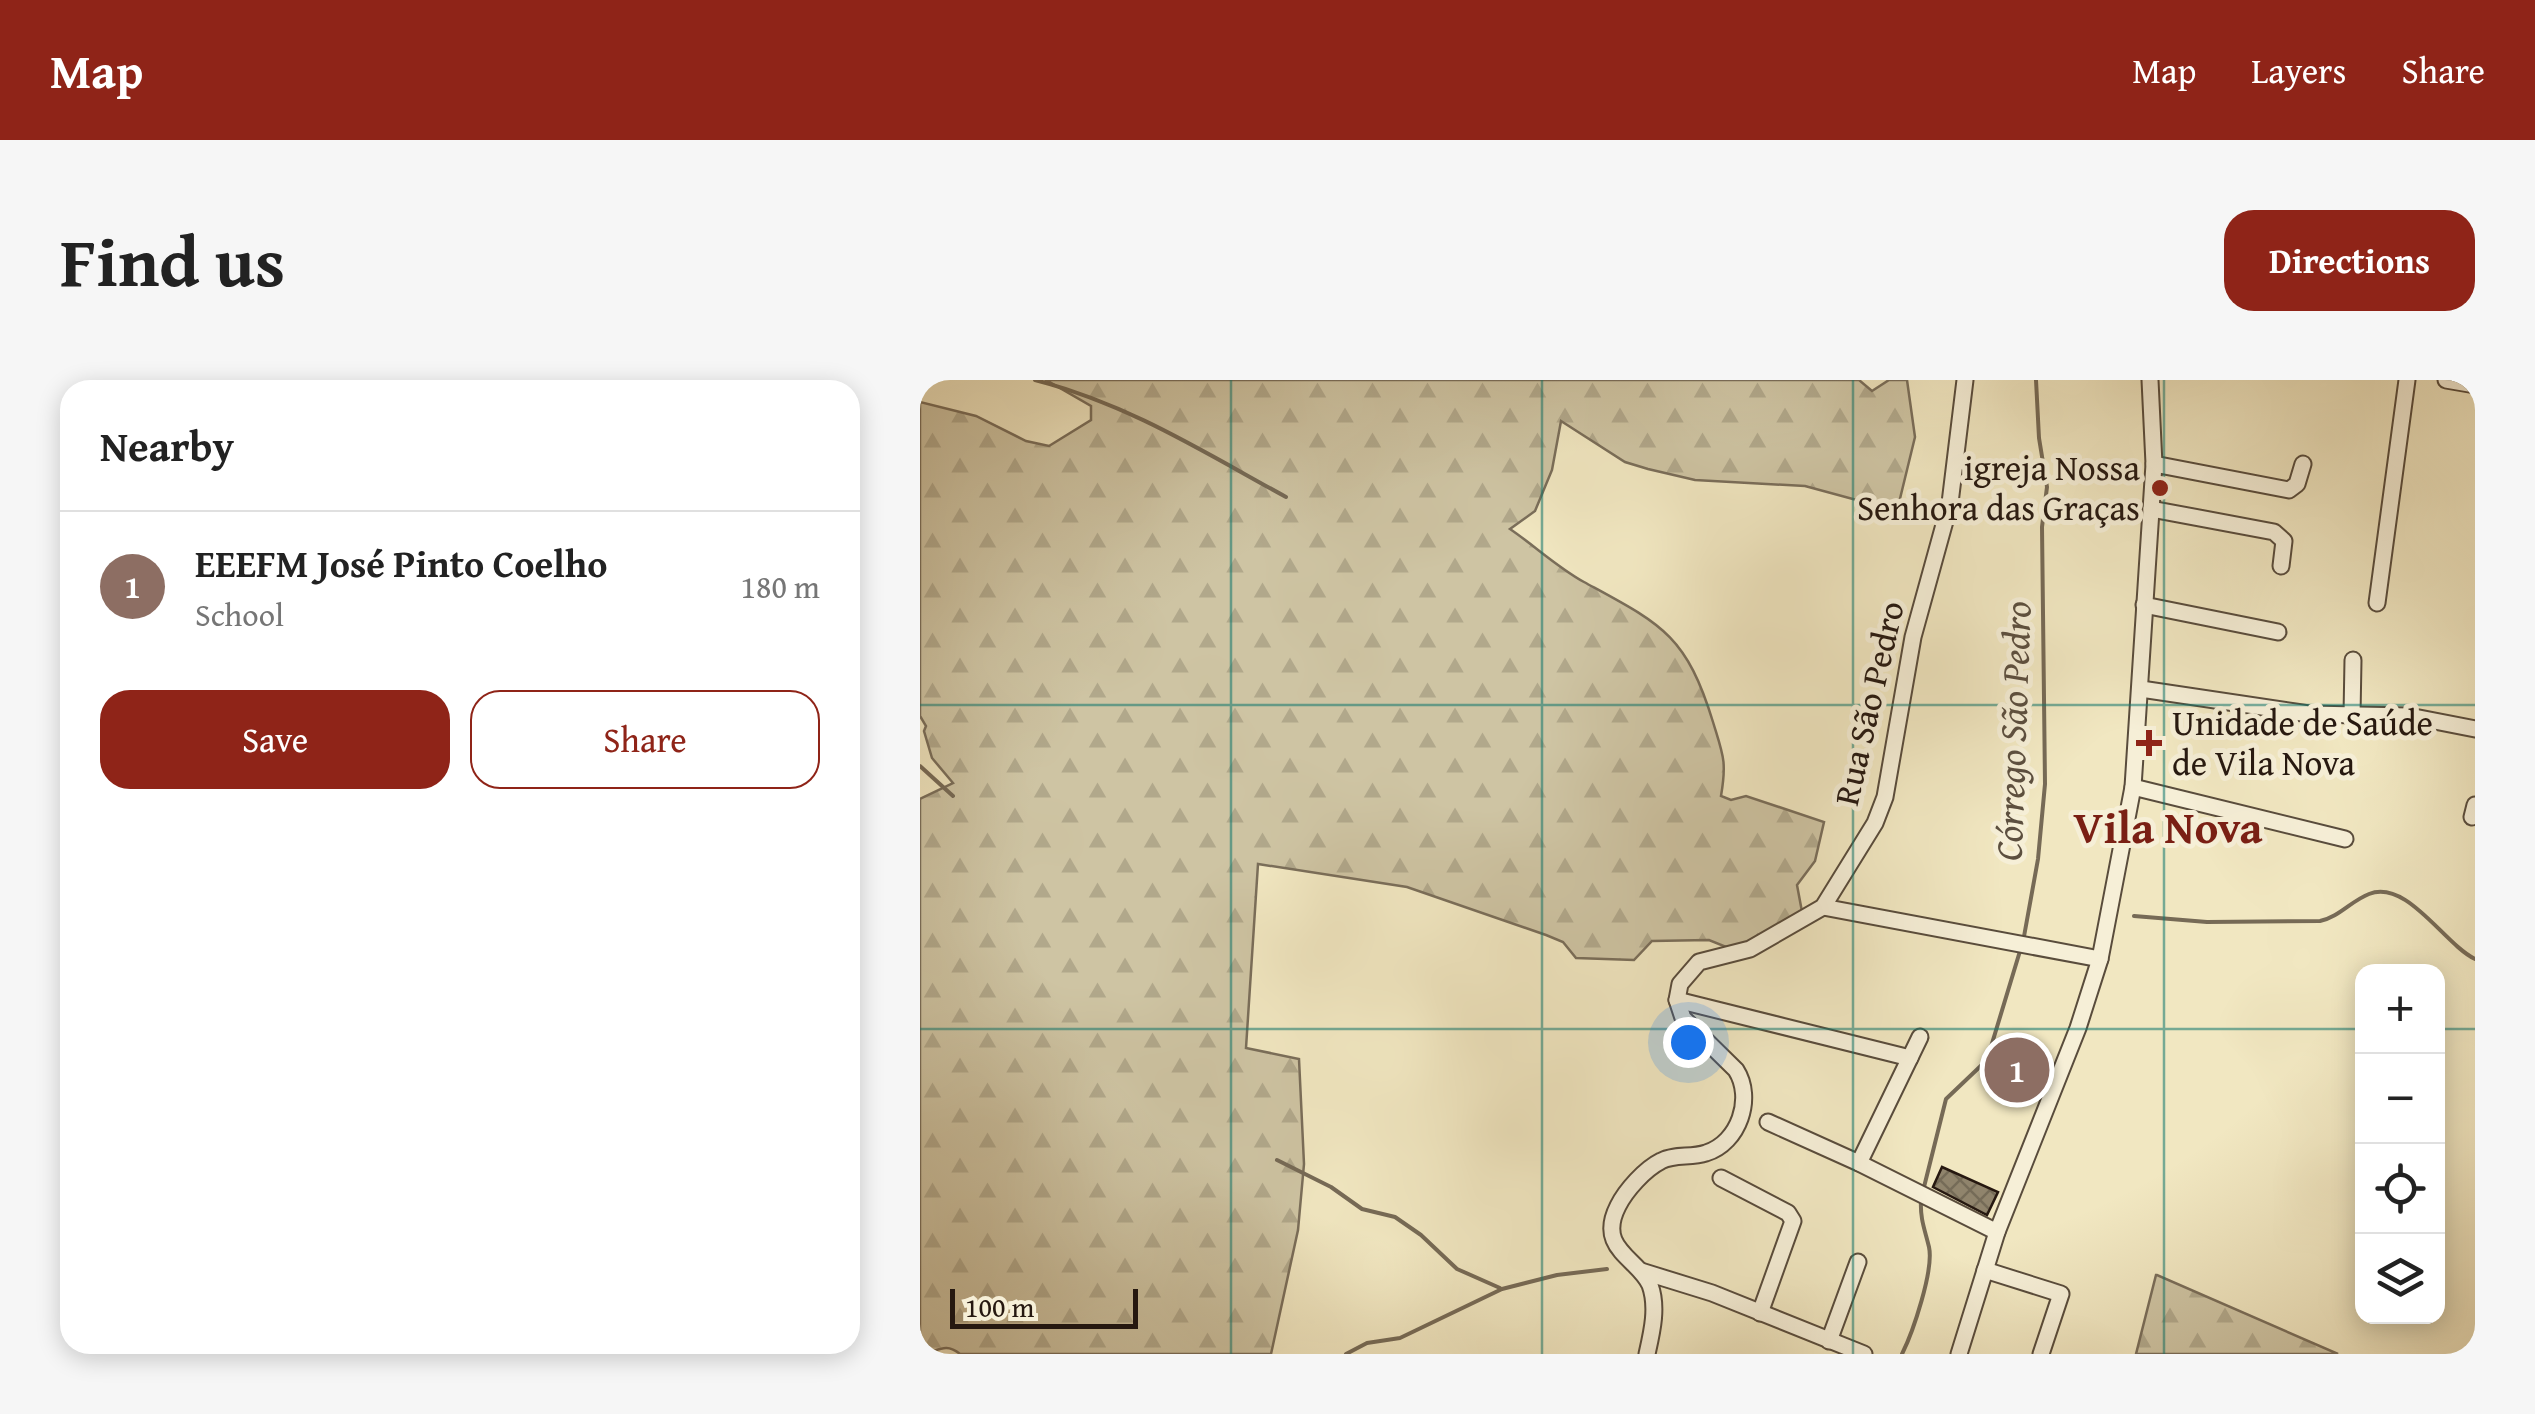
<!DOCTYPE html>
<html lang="en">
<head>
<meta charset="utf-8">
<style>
  body { margin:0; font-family:"Gentium Book Plus",serif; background:#f6f6f6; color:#222 }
  .controls { position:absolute; right:30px; bottom:30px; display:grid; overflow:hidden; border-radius:20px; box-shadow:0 5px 25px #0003 }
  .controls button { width:90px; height:90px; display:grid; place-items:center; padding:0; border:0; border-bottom:2px solid #e0e0e0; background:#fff; color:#222; font:50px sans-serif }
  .scale { position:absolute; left:30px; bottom:25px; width:188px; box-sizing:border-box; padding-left:10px; border:5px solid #261810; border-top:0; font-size:28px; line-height:35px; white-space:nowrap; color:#261810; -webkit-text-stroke:8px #f6efd7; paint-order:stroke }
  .you { position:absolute; left:768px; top:662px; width:35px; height:35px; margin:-25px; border:8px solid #fff; border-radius:50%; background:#1a73e8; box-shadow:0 0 0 15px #1a73e833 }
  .badge { display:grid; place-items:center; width:65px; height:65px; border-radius:50%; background:#8f2418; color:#fff; font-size:32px; font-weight:700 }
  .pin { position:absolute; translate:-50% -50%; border:5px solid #fff; box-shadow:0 2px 10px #0006 }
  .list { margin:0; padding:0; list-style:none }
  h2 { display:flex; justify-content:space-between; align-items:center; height:130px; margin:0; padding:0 40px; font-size:42px }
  h2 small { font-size:32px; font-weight:400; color:#767676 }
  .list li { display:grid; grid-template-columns:65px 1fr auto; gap:30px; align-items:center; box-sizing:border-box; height:150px; padding:0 40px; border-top:2px solid #e0e0e0 }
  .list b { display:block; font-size:38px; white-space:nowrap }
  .list p { margin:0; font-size:32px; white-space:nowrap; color:#767676 }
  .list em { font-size:32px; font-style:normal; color:#767676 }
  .actions { display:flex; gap:20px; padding:30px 40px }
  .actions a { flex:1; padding:22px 0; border:2px solid #8f2418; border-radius:30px; text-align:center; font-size:35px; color:#8f2418 }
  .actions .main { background:#8f2418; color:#fff }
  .icon { flex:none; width:55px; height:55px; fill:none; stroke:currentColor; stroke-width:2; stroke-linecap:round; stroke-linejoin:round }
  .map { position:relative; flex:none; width:1555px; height:974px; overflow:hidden; border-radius:30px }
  header { display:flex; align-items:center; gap:60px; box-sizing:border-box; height:140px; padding:0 50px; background:#8f2418; color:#fff }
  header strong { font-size:48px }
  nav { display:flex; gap:55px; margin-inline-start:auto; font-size:35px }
  .intro { display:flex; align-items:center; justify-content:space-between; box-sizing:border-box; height:240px; padding:0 60px }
  h1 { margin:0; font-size:70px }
  .button { padding:25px 45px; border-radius:30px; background:#8f2418; color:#fff; font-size:35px; font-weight:700 }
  main { display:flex; gap:60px; padding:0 60px }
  aside { flex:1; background:#fff; border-radius:30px; box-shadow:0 5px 25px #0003 }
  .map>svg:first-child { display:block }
  .forest { fill:url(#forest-firs); stroke:#7a6e5a; stroke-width:2.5 }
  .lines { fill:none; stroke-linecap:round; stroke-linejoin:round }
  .stream { stroke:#766a56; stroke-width:4 }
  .building { fill:url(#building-cross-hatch); stroke:#261810; stroke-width:2.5 }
  .minor-casing { stroke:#594c3c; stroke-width:19 }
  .minor { stroke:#f6efd7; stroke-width:15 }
  .grid { fill:none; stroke:#0f766e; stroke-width:2.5; stroke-opacity:0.55 }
  .poi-dot { fill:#8f2418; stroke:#f6efd7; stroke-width:4 }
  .labels { text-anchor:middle; stroke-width:10; stroke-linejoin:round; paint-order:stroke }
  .poi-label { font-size:35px; fill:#261810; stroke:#f6efd7; text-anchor:end }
  .street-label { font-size:35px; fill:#261810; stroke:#f6efd7 }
  .water-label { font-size:38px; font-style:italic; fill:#5c4f3f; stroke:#f6efd7 }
  .district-label { font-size:45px; font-weight:bold; fill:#7a1f14; stroke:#f6efd7 }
</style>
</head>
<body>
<header>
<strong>Map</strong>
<nav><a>Map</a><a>Layers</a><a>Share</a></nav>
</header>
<div class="intro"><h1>Find us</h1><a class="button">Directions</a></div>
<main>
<aside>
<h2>Nearby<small></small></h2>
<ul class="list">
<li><span class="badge" style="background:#8d6e63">1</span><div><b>EEEFM José Pinto Coelho</b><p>School</p></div><em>180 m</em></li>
</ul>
<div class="actions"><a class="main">Save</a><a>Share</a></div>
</aside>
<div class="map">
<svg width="1555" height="974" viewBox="0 0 1555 974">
  <defs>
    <pattern id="forest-firs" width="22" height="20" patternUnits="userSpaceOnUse" patternTransform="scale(2.5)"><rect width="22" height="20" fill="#cec4a3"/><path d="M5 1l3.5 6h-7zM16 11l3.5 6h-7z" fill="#b1a88b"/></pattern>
    <pattern id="building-cross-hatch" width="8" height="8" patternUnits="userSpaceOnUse" patternTransform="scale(2.5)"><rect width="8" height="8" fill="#90846c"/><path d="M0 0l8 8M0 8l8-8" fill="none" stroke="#756b57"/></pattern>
  </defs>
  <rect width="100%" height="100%" fill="#f1e7c1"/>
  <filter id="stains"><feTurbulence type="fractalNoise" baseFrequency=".002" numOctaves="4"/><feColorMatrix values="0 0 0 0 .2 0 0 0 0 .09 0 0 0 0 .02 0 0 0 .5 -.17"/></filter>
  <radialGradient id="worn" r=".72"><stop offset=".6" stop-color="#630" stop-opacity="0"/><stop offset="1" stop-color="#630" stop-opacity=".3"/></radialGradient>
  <g class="forest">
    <path d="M126,0H939L952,11L969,0H987L995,57L977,131L885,106L775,100L728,89L705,82L641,41L632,90L615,131L590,149C615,166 637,187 664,202C741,244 766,254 793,342C803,375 807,381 801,416L811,420L826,416L904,442L895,481L877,505L883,537L816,571L789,560L732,561L714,580L656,578L643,562L626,555L487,507L338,484L326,668L379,679L384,784L378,850L351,974H40C24,961 17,973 0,974V419L33,403L12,378L4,351L6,346L0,336V22L56,36L106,61L129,66L171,40V26Z"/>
    <path d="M1236,895H1237L1418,974H1216Z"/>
  </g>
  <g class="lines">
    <g class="stream">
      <path d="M115,0C208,24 282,71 366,117"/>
      <path d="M0,386L33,416"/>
      <path d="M1214,536L1287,542L1400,541C1419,537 1431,521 1449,514C1487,499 1524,564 1555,579"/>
      <path d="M1103,562L1118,479L1125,404L1122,147L1127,107L1119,58L1116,0"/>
      <path d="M357,780L411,807L442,829L475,837L501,855L537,889L580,908"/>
      <path d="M1003,811L1026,719L1067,680L1100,571"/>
      <path d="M426,974L447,963L480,958L582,909L637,895L687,889"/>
      <path d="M982,974C993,952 1014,890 1009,867C1005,850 1000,839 1001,821"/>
    </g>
  </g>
  <path class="building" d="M1022,787L1078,812L1067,835L1013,807Z"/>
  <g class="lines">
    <defs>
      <g id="minor">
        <path d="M1526,0L1555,5"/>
        <path d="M1234,84L1369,110L1377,104L1383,84"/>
        <path d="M1231,129L1354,152L1364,161L1361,186"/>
        <path d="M1457,223L1487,0"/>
        <path d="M1224,225L1358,252"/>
        <path d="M1221,309L1389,334L1489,336L1555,349"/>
        <path d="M1432,335L1433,280"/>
        <path d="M1213,407L1425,459"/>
        <path d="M1552,437L1555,425"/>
        <path d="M903,527L1180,579"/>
        <path d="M757,620L990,678"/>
        <path d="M848,742L939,783L1077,852"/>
        <path d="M939,783L1000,657"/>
        <path d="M801,798L868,833L873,841L840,933"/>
        <path d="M1065,890L1141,914L1121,974"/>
        <path d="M721,891L792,913L944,974"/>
        <path d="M909,961L938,882"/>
        <path d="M727,974C732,952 738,927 730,905C718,878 676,869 698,826C706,810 725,789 741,781C754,774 771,778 786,773C819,763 834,718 816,690L763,638L757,620L760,604L779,582L830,569L903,527L955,443L965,417L993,257L1030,123L1045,0"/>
        <path d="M1039,974L1077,852L1158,648L1180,579L1213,407L1234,84L1230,0"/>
      </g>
    </defs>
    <use href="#minor" class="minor-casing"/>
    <use href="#minor" class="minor"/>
  </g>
  <path class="grid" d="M311,0V974M622,0V974M933,0V974M1244,0V974M0,325H1555M0,649H1442M1518,649H1555"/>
  <g class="poi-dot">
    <circle cx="1240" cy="108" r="10"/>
    <path d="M1224 348h10v10h10v10h-10v10h-10v-10h-10v-10h10z"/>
  </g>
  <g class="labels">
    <g class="poi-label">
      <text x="1220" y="100">igreja Nossa<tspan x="1220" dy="40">Senhora das Graças</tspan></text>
      <text x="1252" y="355" text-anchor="start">Unidade de Saúde<tspan x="1252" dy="40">de Vila Nova</tspan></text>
    </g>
    <g class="street-label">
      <text transform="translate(949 323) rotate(-77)" y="12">Rua São Pedro</text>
    </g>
    <g class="water-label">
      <text transform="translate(1093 351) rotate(-88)" y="13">Córrego São Pedro</text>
    </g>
    <g class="district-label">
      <text x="1248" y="463">Vila Nova</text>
    </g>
  </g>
  <rect width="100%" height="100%" filter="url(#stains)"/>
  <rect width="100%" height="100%" fill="url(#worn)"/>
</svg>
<div class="controls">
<button>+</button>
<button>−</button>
<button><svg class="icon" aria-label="locate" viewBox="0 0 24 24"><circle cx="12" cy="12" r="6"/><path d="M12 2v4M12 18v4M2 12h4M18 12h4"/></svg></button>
<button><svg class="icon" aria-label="layers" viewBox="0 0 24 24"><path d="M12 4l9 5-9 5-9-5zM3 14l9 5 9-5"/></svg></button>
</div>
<div class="scale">100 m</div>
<div class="you"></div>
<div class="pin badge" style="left:1097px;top:690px;background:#8d6e63">1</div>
</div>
</main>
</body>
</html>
